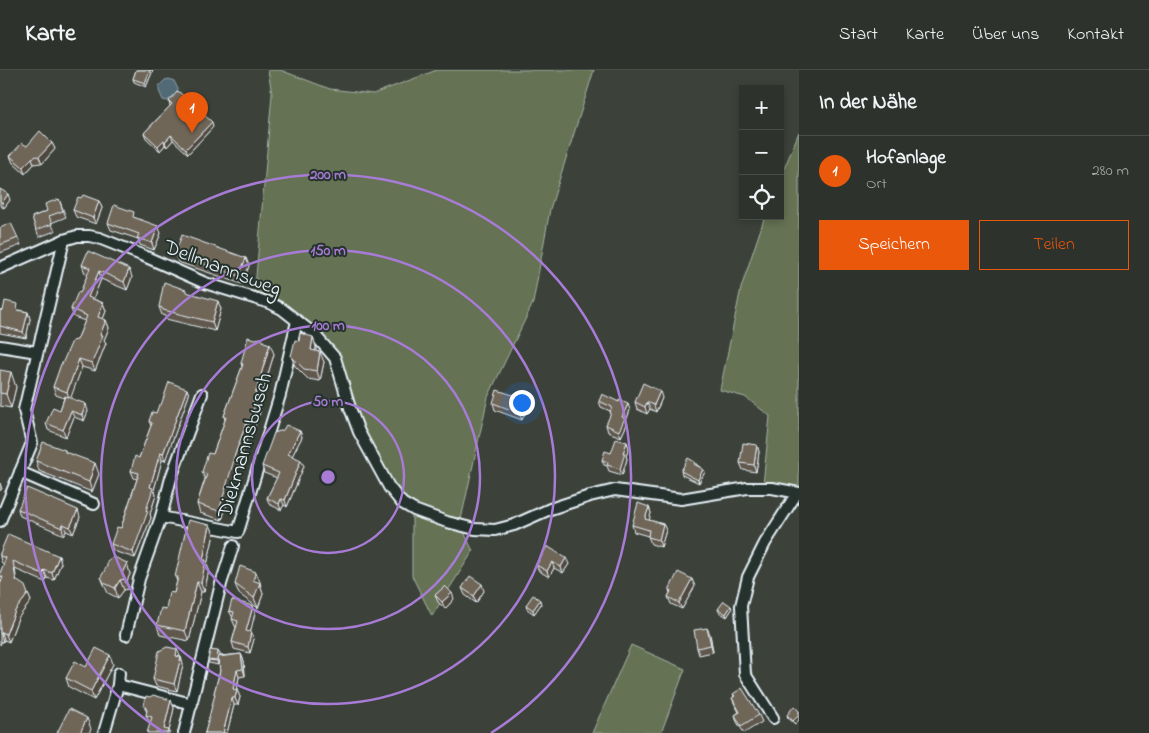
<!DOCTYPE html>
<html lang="de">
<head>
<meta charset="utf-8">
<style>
  body { margin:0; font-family:"Indie Flower",sans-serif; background:#393e38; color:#f1f3f6 }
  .controls { position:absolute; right:15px; top:15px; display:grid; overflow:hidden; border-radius:0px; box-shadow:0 2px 8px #0003 }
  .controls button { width:45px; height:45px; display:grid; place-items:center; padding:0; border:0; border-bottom:1px solid #484d48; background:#2d322c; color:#f1f3f6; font:25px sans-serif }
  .you { position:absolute; left:521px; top:332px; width:18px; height:18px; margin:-12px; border:4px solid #fff; border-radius:50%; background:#1a73e8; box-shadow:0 0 0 8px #1a73e833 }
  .badge { display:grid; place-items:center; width:32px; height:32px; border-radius:50%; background:#ea580c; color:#fff; font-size:16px; font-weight:700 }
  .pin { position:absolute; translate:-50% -41px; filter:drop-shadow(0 1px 2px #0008) }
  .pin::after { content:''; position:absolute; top:26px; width:18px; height:15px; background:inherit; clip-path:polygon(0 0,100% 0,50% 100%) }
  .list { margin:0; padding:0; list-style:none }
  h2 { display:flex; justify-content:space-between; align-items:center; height:65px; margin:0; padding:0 20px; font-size:21px }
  h2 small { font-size:16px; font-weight:400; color:#a7aaa9 }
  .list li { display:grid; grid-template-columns:32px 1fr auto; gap:15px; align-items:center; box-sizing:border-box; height:70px; padding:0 20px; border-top:1px solid #484d48 }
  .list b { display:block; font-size:19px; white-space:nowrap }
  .list p { margin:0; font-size:16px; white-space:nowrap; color:#a7aaa9 }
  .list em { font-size:16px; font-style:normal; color:#a7aaa9 }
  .actions { display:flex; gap:10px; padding:15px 20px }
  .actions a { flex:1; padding:11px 0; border:1px solid #ea580c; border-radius:0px; text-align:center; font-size:18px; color:#ea580c }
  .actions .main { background:#ea580c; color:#fff }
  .icon { flex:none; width:28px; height:28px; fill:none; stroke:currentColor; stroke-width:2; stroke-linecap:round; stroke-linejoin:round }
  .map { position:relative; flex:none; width:799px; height:663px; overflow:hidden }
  header { display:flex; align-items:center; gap:30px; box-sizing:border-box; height:70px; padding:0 25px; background:#2d322c; border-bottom:1px solid #484d48 }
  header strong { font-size:24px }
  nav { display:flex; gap:28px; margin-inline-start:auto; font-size:18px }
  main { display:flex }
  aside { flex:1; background:#2d322c }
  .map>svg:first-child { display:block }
  .green { fill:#657253; stroke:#a6b2a6 }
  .water { fill:#516a76; stroke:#8da0aa }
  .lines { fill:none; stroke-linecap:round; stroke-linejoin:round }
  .street-casing { stroke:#e8f1f8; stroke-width:14 }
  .street { stroke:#26332d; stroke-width:10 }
  .wall { fill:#60584d; stroke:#e8f1f8 }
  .shaded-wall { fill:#4e473e; stroke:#e8f1f8 }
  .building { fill:#706659; stroke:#e8f1f8 }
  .ring { fill:none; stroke:#a77bd6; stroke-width:2.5 }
  .labels { text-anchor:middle; stroke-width:4; stroke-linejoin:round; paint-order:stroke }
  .street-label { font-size:21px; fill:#e8f1f8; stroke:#26332d }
  .centre { fill:#a77bd6; stroke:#26332d; stroke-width:2.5 }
  .ring-label { font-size:15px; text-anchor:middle; font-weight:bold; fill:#a77bd6; stroke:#26332d; stroke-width:4; stroke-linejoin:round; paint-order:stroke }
</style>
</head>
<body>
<header>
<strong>Karte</strong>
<nav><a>Start</a><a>Karte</a><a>Über uns</a><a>Kontakt</a></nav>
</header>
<main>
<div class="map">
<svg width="799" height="663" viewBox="0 0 799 663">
  <rect width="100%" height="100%" fill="#3c423a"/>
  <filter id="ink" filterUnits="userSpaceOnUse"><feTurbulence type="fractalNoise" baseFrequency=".02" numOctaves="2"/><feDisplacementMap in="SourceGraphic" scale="10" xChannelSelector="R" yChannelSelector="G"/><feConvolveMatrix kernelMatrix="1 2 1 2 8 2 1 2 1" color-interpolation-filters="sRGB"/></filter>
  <g filter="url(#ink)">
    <g class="green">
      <path d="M268,0H280L330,19L373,24L437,0H594L550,139L533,233L488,327L460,454L473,481L432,546L412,506V442L391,415L360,361L341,301L314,263L254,229L272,24Z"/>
      <path d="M799,62V420L763,415L770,346L745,327L720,320L741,218L765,146H780V109Z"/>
      <path d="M631,575L685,599L661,663H592Z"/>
    </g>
    <path class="water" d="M169,9L174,11L178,19L176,25L167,31L163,30L159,21V16L165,10Z"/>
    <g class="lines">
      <defs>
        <g id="street">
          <path d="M0,198L64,170L77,166H89L99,168L144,186L205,213L270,233L282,239L314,264L335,288L350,338L359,362L389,417L402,433L414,440L447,452L475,459L495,460L514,455L550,439L590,426L615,420L681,429L747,418H772L799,423"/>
          <path d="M0,276L37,282"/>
          <path d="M20,402L94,434"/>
          <path d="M161,447L238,462L280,325L297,251"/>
          <path d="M0,451L32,373L24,340L64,170"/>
          <path d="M126,565L139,509L161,447L171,408L202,324"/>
          <path d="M118,615L192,634"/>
          <path d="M773,648L745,604L741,536L748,507L765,473L797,423"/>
          <path d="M104,663L118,615L119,603"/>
          <path d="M184,663L221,514L233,476"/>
        </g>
      </defs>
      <use href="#street" class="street-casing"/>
      <use href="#street" class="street"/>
    </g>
    <g class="wall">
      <path d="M136,0H153L146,17L134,12L133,9Z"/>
      <path d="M169,31L213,57L188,84L173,70L167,77L165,75L160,81L146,68L144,63L170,36Z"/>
      <path d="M52,73L55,79L42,94L40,93L34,94L25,104L13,93L10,86L27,76Z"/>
      <path d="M0,119L10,130L4,138L0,136Z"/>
      <path d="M81,128L99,131L102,138L96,154L76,147L73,140Z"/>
      <path d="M59,129L66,147L51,153L55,161L39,167L32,147L47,141Z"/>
      <path d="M136,148L161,163L154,180L140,175L138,169L111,160L108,153Z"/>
      <path d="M0,158L18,168L21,175L0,183Z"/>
      <path d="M175,184L246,188L249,196L242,214L178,192Z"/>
      <path d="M82,195L132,207L127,220L101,209L93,229L103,233L106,241L103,249L106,250L109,258L104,270L106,273L95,301L82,297L70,328L88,341L84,351L74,347L66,367L48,360L46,353L60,340L64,328L56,325L53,317L62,294L77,270L85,251L74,247L71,239L80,223L88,204L85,203Z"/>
      <path d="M187,223L221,239L215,261L166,249L165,246L162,245L159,237Z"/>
      <path d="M0,240L3,241L20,240L28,242L30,249L26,268L0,263Z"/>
      <path d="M313,267L316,277V281L324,292L320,311L308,309L295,296L291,286L299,271Z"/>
      <path d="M274,284L258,337L260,342L252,364L249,363L237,398V400L222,450L200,443L197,434L205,409L202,402L213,384L225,350L224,346L242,297L241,293Z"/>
      <path d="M0,302L16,317L11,338L0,336Z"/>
      <path d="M187,319L189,325L165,391L162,390L154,420L156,425L150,444L151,448L135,488L113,481L111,474L121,458L137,409L134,408L131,401L139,388L151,356L149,351L156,343L161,335Z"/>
      <path d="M513,325L525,328L528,335L522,350L495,340L493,333Z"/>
      <path d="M662,328L656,342L650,339L647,344L637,339L635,332Z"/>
      <path d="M599,331L630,340L626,351L627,354L621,367L608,362L606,355L611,345L610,341L601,337Z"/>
      <path d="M283,360L300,361L302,367L292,386L304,396L287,437L284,435L281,440L269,434L267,428L277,408L264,403L262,396Z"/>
      <path d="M627,372L629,378L626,386L627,389L622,405L609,401L607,396L604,395L602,390Z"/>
      <path d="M757,375L759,382L756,402L743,400L740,393Z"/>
      <path d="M65,380L66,383L99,404L92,422L39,401L36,391Z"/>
      <path d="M695,392L697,395L703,399L705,402L699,413L682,405L681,401Z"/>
      <path d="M649,437L651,443L649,450L663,454L666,460L661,477L651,474L648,466L634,462L632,455Z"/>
      <path d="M18,439L80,447L73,464L66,461L64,465L20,446Z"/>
      <path d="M210,455L214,464L207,495L209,500L204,522H201L189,571L160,565L157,555L174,523L177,511L175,507Z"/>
      <path d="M547,476L569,494L563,503L554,498L549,507L539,501L536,495Z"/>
      <path d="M0,483L59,486L61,493L54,510L47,508L45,512L15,499L17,512L28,524L31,531L18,548L9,572L4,570L3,572L2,571L0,575V515L1,511L0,508V503L4,494L2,493L0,488Z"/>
      <path d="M127,493L130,504L126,513L129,519L124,520L118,528L108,523L105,517L101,507Z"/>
      <path d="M260,512V513L263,524L258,538L239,524L235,514Z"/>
      <path d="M695,516L682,539L671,534L668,527L670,523L669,520Z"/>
      <path d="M462,518L484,521L476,533L465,525Z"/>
      <path d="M435,525L454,529L445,539L438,532Z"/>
      <path d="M541,534L534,544L527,539L526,535Z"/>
      <path d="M718,539H732L727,547L719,542Z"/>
      <path d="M229,541L255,543L250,562L254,569L250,583L234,579L232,572L236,557L235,556L232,549L233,548Z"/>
      <path d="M710,564L713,582L699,585L697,578Z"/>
      <path d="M220,584L219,586L241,584L244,591L245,606L239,607L237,620L240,627L238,635H234L227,663H204H205L215,626L214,623L220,601L219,590L218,595L209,593L208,590Z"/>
      <path d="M180,586L183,594L177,621L156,616L153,609Z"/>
      <path d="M113,594L94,630L69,617L66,608L86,597Z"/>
      <path d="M733,624L759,645L762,652L744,663L737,652L735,645L739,642L735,635L732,628L734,626Z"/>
      <path d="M144,635L174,638L169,661L150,654L146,645L147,643Z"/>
      <path d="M799,641V650L795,654L788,648L787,645Z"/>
    </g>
    <g class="shaded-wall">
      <path d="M150,0H153L146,17L145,13Z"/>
      <path d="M212,52L213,57L188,84L186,79Z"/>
      <path d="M171,65L173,70L167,77L165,72Z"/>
      <path d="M164,70L165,75L160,81L158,76Z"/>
      <path d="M52,73L55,79L42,94L39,87Z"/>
      <path d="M32,88L34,94L25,104L23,97Z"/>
      <path d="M8,124L10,130L4,138L2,133Z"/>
      <path d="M99,131L102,138L96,154L93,148Z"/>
      <path d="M158,156L161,163L154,180L152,173Z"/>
      <path d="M246,188L249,196L242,214L239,206Z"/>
      <path d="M129,199L132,207L127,220L124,212Z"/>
      <path d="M99,201L101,209L91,234L88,227Z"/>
      <path d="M218,231L221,239L215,261L212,252Z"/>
      <path d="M103,233L106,241L101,254L98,247Z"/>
      <path d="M28,242L30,249L26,268L23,262Z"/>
      <path d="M106,250L109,258L104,270L106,273L95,301L92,293L100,265Z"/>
      <path d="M313,267L316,277L314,290L311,280Z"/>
      <path d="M270,274L274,284L258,337L260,342L252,364L248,355L253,332Z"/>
      <path d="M320,282L324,292L320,311L317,301Z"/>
      <path d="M79,289L82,297L70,330L67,322Z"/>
      <path d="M11,302L16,317L11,338L6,324Z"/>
      <path d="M187,319L189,325L165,391L163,384Z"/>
      <path d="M660,321L662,328L656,342L654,335Z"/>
      <path d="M525,328L528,335L522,350L519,343Z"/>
      <path d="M647,332L650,339L647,344L645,337Z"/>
      <path d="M86,334L88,341L84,351L82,345Z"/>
      <path d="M628,334L630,340L626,351L627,354L621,367L619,361L622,347Z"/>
      <path d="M71,341L74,347L66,367L63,360Z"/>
      <path d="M246,354L249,363L237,398V400L222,450L219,441L233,390Z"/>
      <path d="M300,361L302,367L290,390L288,384Z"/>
      <path d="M627,372L629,378L626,386L627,389L622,405L620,399L623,383Z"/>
      <path d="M757,375L759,382L756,402L754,395Z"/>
      <path d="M160,383L162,390L154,420L156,425L150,444L151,448L135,488L133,482L146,441L150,417Z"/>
      <path d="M301,390L304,396L287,437L285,430Z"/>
      <path d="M95,393L99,404L92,422L89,412Z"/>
      <path d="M703,399L705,402L699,413L698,410Z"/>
      <path d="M0,413L2,419L0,421Z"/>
      <path d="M281,429L284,435L281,440L279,434Z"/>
      <path d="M649,437L651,443L648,455L645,449Z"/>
      <path d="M78,440L80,447L73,464L70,457Z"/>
      <path d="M63,454L66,461L64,465L62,458Z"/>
      <path d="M663,454L666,460L661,477L659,470Z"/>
      <path d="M210,455L214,464L207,495L209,500L204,522L201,513L203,490Z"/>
      <path d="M59,486L61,493L54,510L52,503Z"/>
      <path d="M566,488L569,494L563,503L561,497Z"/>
      <path d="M552,492L554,498L549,507L547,501Z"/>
      <path d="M127,493L130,504L126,513L122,503Z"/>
      <path d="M44,500L47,508L45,512L43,504Z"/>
      <path d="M256,502L260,512L258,518L260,513L263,524L258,538L254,528L253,510Z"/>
      <path d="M692,509L695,516L682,539L679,533Z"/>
      <path d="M120,510L124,520L118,528L115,518Z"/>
      <path d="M197,512L201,522L189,571L185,561Z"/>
      <path d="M482,514L484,521L476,533L474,526Z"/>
      <path d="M452,523L454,529L445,539L442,532Z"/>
      <path d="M28,524L31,531L18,548L9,572L6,564L15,541Z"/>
      <path d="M540,530L541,534L534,544L533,540Z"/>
      <path d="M253,536L255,543L249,568L246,561Z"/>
      <path d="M731,536L732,539L727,547L726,544Z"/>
      <path d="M707,558L710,564L713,582L711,575Z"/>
      <path d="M2,562L4,570L3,572L1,564Z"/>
      <path d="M251,562L254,569L250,583L248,577Z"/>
      <path d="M177,579L180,586L178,593L176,586Z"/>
      <path d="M218,581L220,584L218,595L217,591Z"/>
      <path d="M241,584L244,591L245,606L243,599Z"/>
      <path d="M110,585L113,594L94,630L91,621Z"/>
      <path d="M181,587L183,594L177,621L174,614Z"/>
      <path d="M237,600L239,607L235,626L233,619Z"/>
      <path d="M237,620L240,627L238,635L235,628Z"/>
      <path d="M232,628L234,635L227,663H223Z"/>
      <path d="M171,630L174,638L169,661L170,663H166L164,659Z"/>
      <path d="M799,645V650L795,654L793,651Z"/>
      <path d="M87,648L91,659L89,663H80Z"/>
    </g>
    <g class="building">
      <path d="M136,0H150L145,13L133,9Z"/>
      <path d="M178,21L212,52L186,79L171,65L165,72L164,70L158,76L144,63L172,34L169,31Z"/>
      <path d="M40,61L52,73L39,87L37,86L32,88L23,97L10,86L22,73L27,76Z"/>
      <path d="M0,119L8,124L2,133L0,131Z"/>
      <path d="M83,125L99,131L93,148L73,140L78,127L81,128Z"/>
      <path d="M59,129L63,141L49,146L52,154L36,160L32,147L47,141L45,134Z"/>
      <path d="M114,135L134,142L133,147L158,156L152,173L137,168L139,164L108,153Z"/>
      <path d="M11,153L18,168L0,175V158Z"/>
      <path d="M182,165L246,188L239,206L175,184Z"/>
      <path d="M88,181L129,199L124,212L99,201L88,227L103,233L98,247L106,250L100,265H103L92,293L79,289L67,322L53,317L61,294H62L72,271L77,270L87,246L71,239L78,222L80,223L90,198L82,195Z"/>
      <path d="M164,212L186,220V222L218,231L212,252L163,240L162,238L159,237Z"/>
      <path d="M5,231L18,234L17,240L28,242L23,262L0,256V240L3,241Z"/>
      <path d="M300,263L313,267L311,280L320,282L317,301L304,299L291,286L295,270L299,271Z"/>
      <path d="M248,267L255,269L261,268L264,272L270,274L253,332L256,333L248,355L246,354L233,390H234L219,441L197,434L207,404L202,402L208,383L213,384L226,347L224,346L243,294L241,293Z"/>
      <path d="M0,300L11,302L6,324L0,323Z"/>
      <path d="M169,312L187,319L163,384L160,383L150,417L153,418L146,441H148L133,482L111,474L117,457L121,458L139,403L131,401L135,386L139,388L152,353L149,351L152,342L156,343L159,335H161Z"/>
      <path d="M643,313L660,321L654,335L647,332L645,337L635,332Z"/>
      <path d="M497,320L513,325L514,324L525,328L519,343L493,333Z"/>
      <path d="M602,324L619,332V330L628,334L622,347L625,348L619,361L606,355L611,343L610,342L612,337L599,331Z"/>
      <path d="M65,326L86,334L82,345L71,341L63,360L46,353L53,337L60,340Z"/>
      <path d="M286,355L300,361L288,384L301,390L285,430L281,429L279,434L267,428L279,403L262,396L274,363L283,360Z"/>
      <path d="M616,369L627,372L623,383H625L620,399L607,395L608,392L602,390L605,381L611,383Z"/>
      <path d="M43,372L65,380V382L95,393L89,412L36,391Z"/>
      <path d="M743,373L757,375L754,395L740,393Z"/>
      <path d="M688,388L695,392L694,394L703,399L698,410L681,401Z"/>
      <path d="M27,418L78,440L70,457L63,454L62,458L18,439Z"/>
      <path d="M638,433L649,437L645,449L663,454L659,470L648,467L649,460L632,455Z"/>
      <path d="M188,450L210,455L203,490H206L201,513L197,512L185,561L157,555L161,538L166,539L169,522L174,523L178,507H175Z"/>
      <path d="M8,464L59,486L52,503L44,500L43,504L13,491L16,510L25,516L28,524L15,541L6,564L2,562L1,564H0V515L3,507L0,506V503L6,488L0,486V483Z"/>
      <path d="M547,476L566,488L561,497L552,492L547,501L536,495Z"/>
      <path d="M114,487L127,493L122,503L125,509L120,510L115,518L104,513L101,507L107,496V491L111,488Z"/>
      <path d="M240,496L256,502L253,510L260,513L254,528L235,514Z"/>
      <path d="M678,502L692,509L679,533L668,527L671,521L669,520Z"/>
      <path d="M470,506L482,514L474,526L462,518Z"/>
      <path d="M445,516L452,523L442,532L435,525Z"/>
      <path d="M533,525L540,530L533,540L526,535Z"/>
      <path d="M232,530L253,536L246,561L251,562L248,577L232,572L238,551L232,549L234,542L229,541Z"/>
      <path d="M724,531L731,536L726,544L718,539Z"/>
      <path d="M707,558L711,575L697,578L694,560Z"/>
      <path d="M167,577L177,579L176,586L181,587L174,614L153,609L159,581Z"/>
      <path d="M96,578L110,585L91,621L66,608L75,591L86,597Z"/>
      <path d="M210,580L218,581L217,591L208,590Z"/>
      <path d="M241,584L243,599L237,600L233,619L237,620L235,628H232L223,663H204H205L215,624L214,623L220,601L218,587Z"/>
      <path d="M742,618L759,645L741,656L735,645L740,642L732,628L735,626L733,624Z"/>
      <path d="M153,625L171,630L164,659L169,660L168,663H147L152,647L146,645L147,640L144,635L146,626L150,627Z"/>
      <path d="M794,636L799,641V645L793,651L787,645Z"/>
      <path d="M69,639L87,648L80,663H57Z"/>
    </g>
  </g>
  <g class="ring">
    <circle cx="328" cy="407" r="76"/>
    <circle cx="328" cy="407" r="152"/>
    <circle cx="328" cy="407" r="227"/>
    <path d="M165 663A303 303 0 1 1 491 663"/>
  </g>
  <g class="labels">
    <g class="street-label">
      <text transform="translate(223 197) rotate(21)" y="7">Dellmannsweg</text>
      <text transform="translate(244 375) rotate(-74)" y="7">Diekmannsbusch</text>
    </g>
  </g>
  <circle cx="328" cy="407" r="8" class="centre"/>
  <g class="ring-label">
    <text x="328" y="109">200 m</text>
    <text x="328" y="185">150 m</text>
    <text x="328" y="260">100 m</text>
    <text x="328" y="336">50 m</text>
  </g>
</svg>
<div class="controls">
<button>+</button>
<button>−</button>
<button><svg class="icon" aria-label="locate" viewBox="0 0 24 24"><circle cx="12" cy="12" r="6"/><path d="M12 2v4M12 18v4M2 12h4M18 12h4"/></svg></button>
</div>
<div class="you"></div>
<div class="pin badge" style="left:192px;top:63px">1</div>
</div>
<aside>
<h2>In der Nähe<small></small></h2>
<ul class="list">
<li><span class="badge">1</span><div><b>Hofanlage</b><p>Ort</p></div><em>280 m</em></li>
</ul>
<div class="actions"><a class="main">Speichern</a><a>Teilen</a></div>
</aside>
</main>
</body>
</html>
